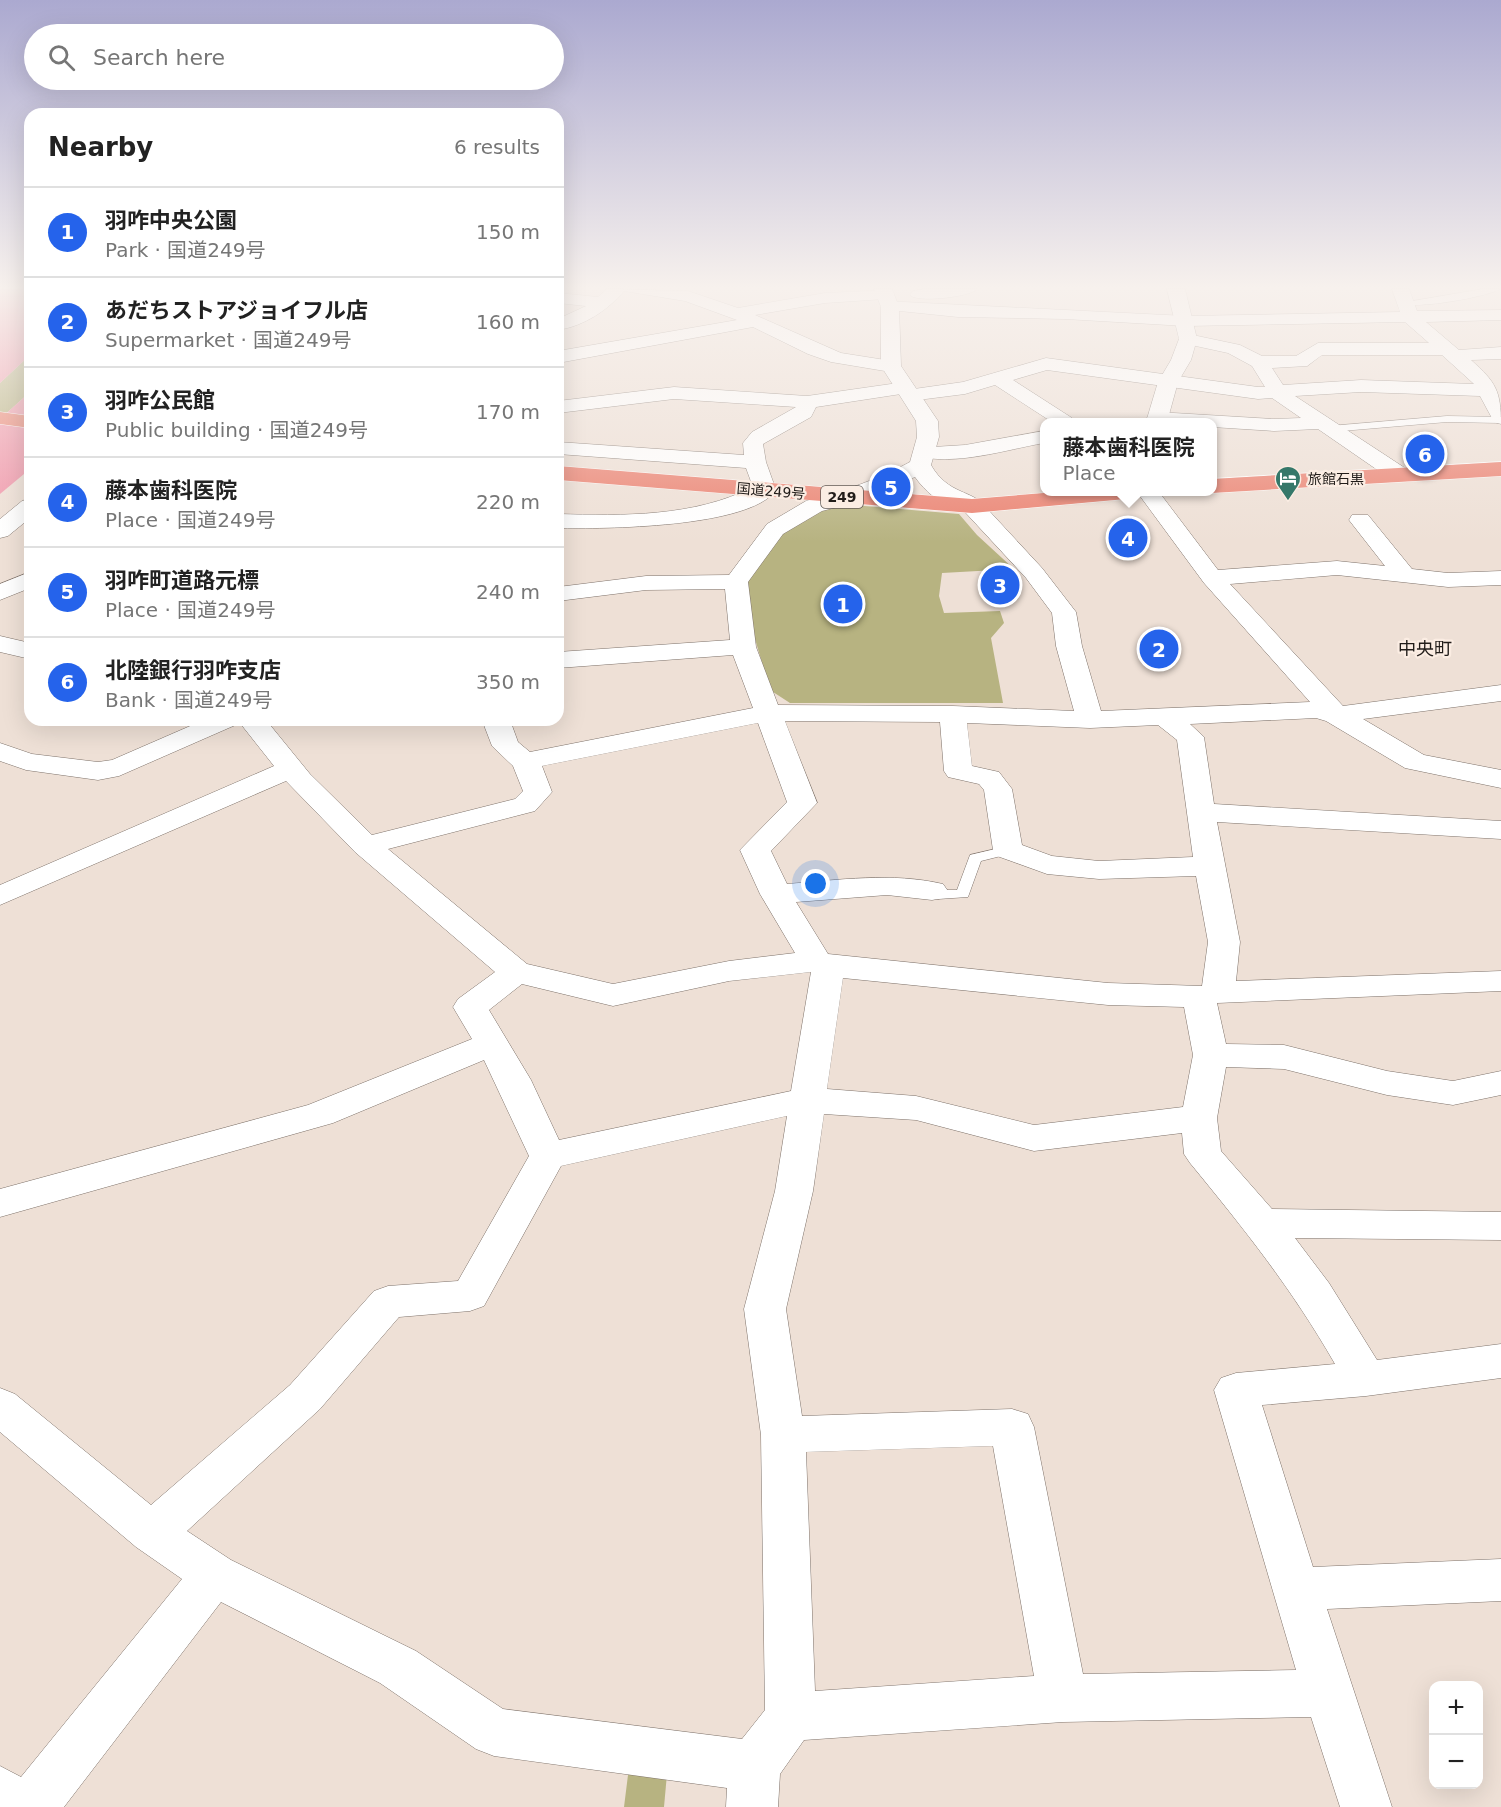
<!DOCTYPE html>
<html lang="en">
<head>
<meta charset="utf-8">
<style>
  body { margin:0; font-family:"DejaVu Sans","Noto Sans JP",sans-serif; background:#f6f6f6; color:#222 }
  .controls { position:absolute; right:18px; bottom:18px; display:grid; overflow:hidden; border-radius:12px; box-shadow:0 6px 24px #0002 }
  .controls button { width:54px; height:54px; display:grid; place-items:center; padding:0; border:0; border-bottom:2px solid #e0e0e0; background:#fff; color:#222; font:30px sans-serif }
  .you { position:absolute; left:816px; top:884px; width:21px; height:21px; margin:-15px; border:4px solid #fff; border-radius:50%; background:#1a73e8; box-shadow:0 0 0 9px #1a73e833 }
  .badge { display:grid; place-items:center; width:39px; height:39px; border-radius:50%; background:#2563eb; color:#fff; font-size:20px; font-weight:700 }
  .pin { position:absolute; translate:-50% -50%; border:3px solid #fff; box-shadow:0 2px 6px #0006 }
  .popup { position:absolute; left:1040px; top:418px; width:177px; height:78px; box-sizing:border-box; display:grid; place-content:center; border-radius:12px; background:#fff; filter:drop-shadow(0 2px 4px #0005); font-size:20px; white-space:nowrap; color:#767676 }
  .popup b { font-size:22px; color:#222 }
  .popup::after { content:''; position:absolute; left:50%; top:100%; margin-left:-12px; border:12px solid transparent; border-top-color:#fff }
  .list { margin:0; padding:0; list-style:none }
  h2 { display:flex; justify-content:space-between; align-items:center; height:78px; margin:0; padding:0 24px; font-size:26px }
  h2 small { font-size:20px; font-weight:400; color:#767676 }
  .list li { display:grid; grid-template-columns:39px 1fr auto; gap:18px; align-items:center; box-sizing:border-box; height:90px; padding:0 24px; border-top:2px solid #e0e0e0 }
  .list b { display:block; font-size:22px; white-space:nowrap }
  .list p { margin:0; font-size:20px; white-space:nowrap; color:#767676 }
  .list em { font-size:20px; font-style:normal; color:#767676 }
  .icon { flex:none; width:33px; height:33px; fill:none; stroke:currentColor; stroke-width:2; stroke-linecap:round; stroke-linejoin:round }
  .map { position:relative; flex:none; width:1501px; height:1807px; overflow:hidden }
  .search { position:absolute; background:#fff; box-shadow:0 6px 24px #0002; left:24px; top:24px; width:540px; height:66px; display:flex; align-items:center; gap:15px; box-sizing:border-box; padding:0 21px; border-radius:33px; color:#767676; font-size:22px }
  .panel { position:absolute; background:#fff; box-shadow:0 6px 24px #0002; left:24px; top:108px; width:540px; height:618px; border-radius:18px }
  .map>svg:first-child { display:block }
  .green { fill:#b7b381 }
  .water { fill:#f199ac }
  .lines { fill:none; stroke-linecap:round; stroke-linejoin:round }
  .lane-casing { stroke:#7e726a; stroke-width:1 }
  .street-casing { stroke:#7e726a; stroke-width:1 }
  .secondary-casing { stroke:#7e726a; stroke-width:1 }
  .highway-casing { stroke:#fff; stroke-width:1 }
  .lane { fill:#fff; fill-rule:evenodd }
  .street { fill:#fff; fill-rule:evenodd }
  .secondary { fill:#fff; fill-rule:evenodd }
  .highway { fill:#eb8473; fill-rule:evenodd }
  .labels { text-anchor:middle; stroke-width:4.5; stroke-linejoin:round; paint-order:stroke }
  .far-poi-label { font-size:14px; fill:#221d1a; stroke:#fbede3; text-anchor:start }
  .far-street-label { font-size:14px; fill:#221d1a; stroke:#fbede3 }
  .shield { fill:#fbede3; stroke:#635b56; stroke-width:1.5 }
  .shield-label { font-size:14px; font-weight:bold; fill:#221d1a }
  .quarter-label { font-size:18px; fill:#221d1a; stroke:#fbede3 }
</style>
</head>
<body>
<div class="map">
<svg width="1501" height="1807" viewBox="0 0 1501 1807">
  <rect width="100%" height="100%" fill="#eee0d6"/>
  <g class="green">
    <path d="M30,355V392L0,419V383Z"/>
    <path d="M841,504L959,514L977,535L1014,569L942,573L939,596L944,613L1000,611L1004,623L991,638L1003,703H790L770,690L740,588C774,537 778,520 841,504Z"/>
    <path d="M630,1759L668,1763L664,1807H624Z"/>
  </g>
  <g class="water">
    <path d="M0,289H30V355L0,383Z"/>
    <path d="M30,392V469L0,494V419Z"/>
  </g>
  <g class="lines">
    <defs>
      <g id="lane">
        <path d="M1483,289H1500C1487,297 1413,310 1401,303Z"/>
        <path d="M1447,416L1501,417V423L1447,422L1330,432L1325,429L1330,426Z"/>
        <path d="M1008,846L1013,847L1015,850L1013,853L981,861L968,897L938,899L925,891L932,887L941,890H957L970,855Z"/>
      </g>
      <g id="street">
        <path d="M607,289L688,291L738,308L825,293L891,290L894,294L885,299L825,303L755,315L841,353L898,362L900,366L891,372L831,362L808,354L753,327L558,363V351L737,320L685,301L624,291C608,310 584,326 558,330V319L586,306L558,303V293L598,297Z"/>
        <path d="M925,289H977C970,297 917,303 910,295L913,291Z"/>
        <path d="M1392,289H1409L1417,311L1501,310V320L1426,322L1459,350L1501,347V359L1471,360C1496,382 1501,391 1501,424L1494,422L1480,396L1361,392L1295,396L1408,470L1411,475L1408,480H1392L1318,429L1274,431L1212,427V422H1151L1147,418L1150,414L1157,412L1274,419L1301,418L1272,398L1258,399L1047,370L1013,380L1072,418L1075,422H1052L995,385L965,394L910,401L903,399L901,394L816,407L811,417L763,444L766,462L776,490C750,528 602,529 558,528V514C623,516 694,517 753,487L746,468L558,454V442L744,455L743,443L752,432L796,407L674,399L558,413V401L674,387L807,396L905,382L912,384L914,389L963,382L1046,358L1258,387H1265L1252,366L1228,353L1182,343L1179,339L1188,334L1240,345L1262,356H1296L1318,343H1429L1405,322L1186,326L1065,319L958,317L890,310L884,309L881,305L884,301L1186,316L1400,312ZM1322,355H1442L1474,384L1361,380L1283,385L1272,368L1307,366Z"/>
        <path d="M1044,431V443C1005,450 956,466 917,456L914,452L917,448L965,445Z"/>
        <path d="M848,490L856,492L859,497L856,502L822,511L783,534L748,582L756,647L778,705L953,706L1074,711L1056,646L1052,613L1026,578L964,511L961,506L964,501H980L1042,568L1076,612L1082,646L1101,711L1310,702L1204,583L1137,492H1159L1218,570L1337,561L1385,566L1349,520L1352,515H1368L1412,569L1448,573L1501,571V585L1448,587L1337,575L1230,584L1343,706L1501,685V701L1363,719L1424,755L1501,770V788L1405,768L1326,721L1316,718L1190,724L1204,737L1214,804L1501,821V839L1217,822L1240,942L1236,981L1501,971V991L1217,1003L1226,1044L1284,1045L1387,1071L1453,1081L1501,1071V1095L1453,1105L1387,1095L1284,1069L1226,1067L1217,1118L1221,1151L1272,1209L1501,1212V1240L1295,1238L1329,1283L1377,1360L1501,1344V1378L1366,1396L1262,1405L1313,1567L1501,1559V1601L1327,1609L1392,1807H1340L1311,1717L1063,1722L804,1740L780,1774L778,1807H726L727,1788L494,1756L476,1749L380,1683L221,1602L64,1807H0V1766L21,1777L182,1579L136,1547L0,1432V1388L15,1394L151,1505L290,1385L374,1291L388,1286L458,1281L529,1156L484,1060L333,1123L0,1217V1189L308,1105L472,1039L453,1007L458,999L495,972L355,852L286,781L0,905V885L274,766L240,723L119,776L98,780L26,770L0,761V743L32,754L98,762L112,760L204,720H266L310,774L372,835L515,799L523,791L513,766L492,746L482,720H510L518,742L530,752L753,708L733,655L558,668V652L730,640L725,589L646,590L558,601V587L646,576L729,575L767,524L806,501ZM785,721L940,722L944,771L948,777L979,784L984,790L993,850L997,856L1047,874L1099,879L1196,876L1208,942L1202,986L1108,983L828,954L796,902L887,895L932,900L943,898L948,891L943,884C892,872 839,880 787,884L771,851L817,803ZM758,723L787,802L740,850L760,894L795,953L729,961L613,984L527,964L388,849L535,811L552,792L542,766ZM967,723L1090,728L1158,725L1177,740L1193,857L1099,861L1052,856L1022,845L1012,789L999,772L972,766ZM811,972L791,1091L559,1140L531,1080L489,1010L522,984L613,1006L729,981ZM843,978L1108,1005L1184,1007L1193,1055L1183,1107L1034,1125L916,1096L827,1089ZM824,1114L916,1120L1034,1151L1182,1133L1184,1154L1190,1163C1245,1230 1292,1289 1335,1364L1236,1373L1221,1378L1214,1390L1296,1670L1083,1674L1034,1427L1028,1414L1012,1409L802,1416L786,1309L813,1191ZM787,1116L775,1191L744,1309L761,1435L765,1710L742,1739L503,1709L416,1651L231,1560L187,1531L320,1409L399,1317L470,1311L484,1306L561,1166ZM993,1446L1034,1676L815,1691L806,1452Z"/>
        <path d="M30,572V588L0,600V584Z"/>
        <path d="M0,636L30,643V659L0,652Z"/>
      </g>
      <g id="secondary">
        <path d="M874,289H892L899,307L901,366L938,421L939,437L931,465C948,495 973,490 984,506L980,511C956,517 928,496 915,477L856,502H840L837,497L840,492L885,475L910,462L917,437L916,421L881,366V307Z"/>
        <path d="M1167,289H1185L1197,339L1191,360L1178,382L1167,422H1146L1158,382L1171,360L1179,339Z"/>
        <path d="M30,499V518L8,536L0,538V519L22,501Z"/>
      </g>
      <g id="highway">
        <path d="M0,412L30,416V428L0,424Z"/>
        <path d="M1501,462V476L1212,493L1207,492H1212V479Z"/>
        <path d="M558,466L972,499L1056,492H1137L1134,497L1126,499L972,513L558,480Z"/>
      </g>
    </defs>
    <use href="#lane" class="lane-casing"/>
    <use href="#street" class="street-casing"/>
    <use href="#secondary" class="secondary-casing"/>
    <use href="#highway" class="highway-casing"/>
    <use href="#lane" class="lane"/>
    <use href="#street" class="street"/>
    <use href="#secondary" class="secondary"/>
    <use href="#highway" class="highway"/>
  </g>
  <linearGradient id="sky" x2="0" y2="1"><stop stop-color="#aba9d0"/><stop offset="0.53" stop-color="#f7f1ed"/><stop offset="1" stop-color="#f7f1ed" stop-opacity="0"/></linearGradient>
  <rect width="1501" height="542" fill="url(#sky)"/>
  <defs>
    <symbol id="hotel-pin" viewBox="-11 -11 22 30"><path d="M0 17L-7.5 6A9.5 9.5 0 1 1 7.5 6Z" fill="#35786a" stroke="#fbede3"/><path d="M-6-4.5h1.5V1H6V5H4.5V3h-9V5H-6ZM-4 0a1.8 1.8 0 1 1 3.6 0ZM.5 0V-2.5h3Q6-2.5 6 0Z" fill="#fff"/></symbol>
  </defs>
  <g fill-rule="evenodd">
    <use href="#hotel-pin" x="1273" y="464" width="30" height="40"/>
  </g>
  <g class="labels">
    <g class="far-poi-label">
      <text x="1308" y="484">旅館石黒</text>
    </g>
    <g class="far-street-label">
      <text transform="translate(771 491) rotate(5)" y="5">国道249号</text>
    </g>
    <rect class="shield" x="821" y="486" width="42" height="22" rx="4.5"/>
    <g class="shield-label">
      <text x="842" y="502">249</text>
    </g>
    <g class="quarter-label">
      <text x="1425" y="655">中央町</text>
    </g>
  </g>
</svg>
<div class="controls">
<button>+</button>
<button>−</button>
</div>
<div class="you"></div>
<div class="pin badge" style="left:843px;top:604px">1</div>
<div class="pin badge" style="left:1159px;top:649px">2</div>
<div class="pin badge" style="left:1000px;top:585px">3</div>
<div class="pin badge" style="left:1128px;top:538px">4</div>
<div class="popup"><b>藤本歯科医院</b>Place</div>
<div class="pin badge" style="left:891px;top:487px">5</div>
<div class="pin badge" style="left:1425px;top:454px">6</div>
<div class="search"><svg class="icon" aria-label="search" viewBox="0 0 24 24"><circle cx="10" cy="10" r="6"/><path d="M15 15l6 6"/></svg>Search here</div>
<section class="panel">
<h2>Nearby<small>6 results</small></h2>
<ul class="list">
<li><span class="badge">1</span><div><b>羽咋中央公園</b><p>Park · 国道249号</p></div><em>150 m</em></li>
<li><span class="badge">2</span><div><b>あだちストアジョイフル店</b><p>Supermarket · 国道249号</p></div><em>160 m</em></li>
<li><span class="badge">3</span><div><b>羽咋公民館</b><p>Public building · 国道249号</p></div><em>170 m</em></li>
<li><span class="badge">4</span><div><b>藤本歯科医院</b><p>Place · 国道249号</p></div><em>220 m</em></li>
<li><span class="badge">5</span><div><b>羽咋町道路元標</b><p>Place · 国道249号</p></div><em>240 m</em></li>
<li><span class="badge">6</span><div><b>北陸銀行羽咋支店</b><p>Bank · 国道249号</p></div><em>350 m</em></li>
</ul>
</section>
</div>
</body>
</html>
